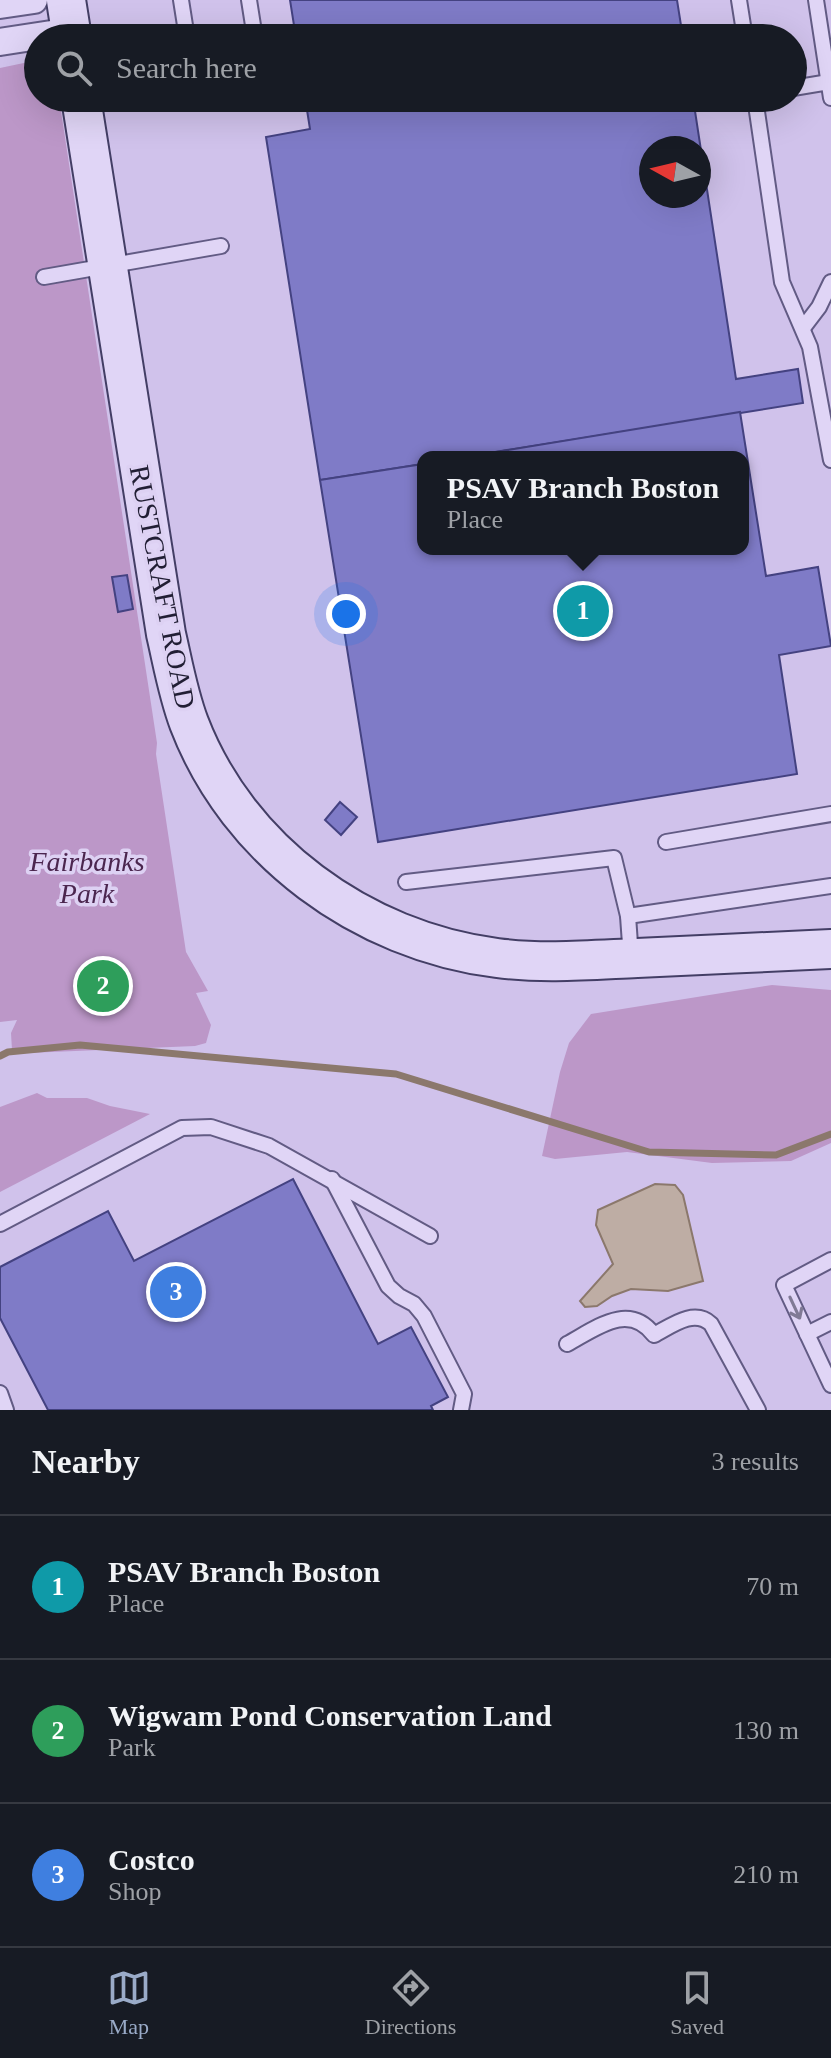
<!DOCTYPE html>
<html lang="en">
<head>
<meta charset="utf-8">
<style>
  body { margin:0; font-family:"Times New Roman",serif; background:#242831; color:#f1f3f6 }
  .compass { position:absolute; left:639px; top:136px; width:72px; height:72px; border-radius:50%; background:#171b24; box-shadow:0 8px 32px #0002; rotate:278deg }
  .you { position:absolute; left:346px; top:614px; width:28px; height:28px; margin:-20px; border:6px solid #fff; border-radius:50%; background:#1a73e8; box-shadow:0 0 0 12px #1a73e833 }
  .badge { display:grid; place-items:center; width:52px; height:52px; border-radius:50%; background:#9aabc8; color:#fff; font-size:26px; font-weight:700 }
  .pin { position:absolute; translate:-50% -50%; border:4px solid #fff; box-shadow:0 2px 8px #0006 }
  .popup { position:absolute; left:417px; top:451px; width:332px; height:104px; box-sizing:border-box; display:grid; place-content:center; border-radius:16px; background:#171b24; filter:drop-shadow(0 2px 6px #0005); font-size:26px; white-space:nowrap; color:#9ea1a6 }
  .popup b { font-size:30px; color:#f1f3f6 }
  .popup::after { content:''; position:absolute; left:50%; top:100%; margin-left:-16px; border:16px solid transparent; border-top-color:#171b24 }
  .list { margin:0; padding:0; list-style:none }
  h2 { display:flex; justify-content:space-between; align-items:center; height:104px; margin:0; padding:0 32px; font-size:34px }
  h2 small { font-size:26px; font-weight:400; color:#9ea1a6 }
  .list li { display:grid; grid-template-columns:52px 1fr auto; gap:24px; align-items:center; box-sizing:border-box; height:144px; padding:0 32px; border-top:2px solid #363941 }
  .list b { display:block; font-size:30px; white-space:nowrap }
  .list p { margin:0; font-size:26px; white-space:nowrap; color:#9ea1a6 }
  .list em { font-size:26px; font-style:normal; color:#9ea1a6 }
  .icon { flex:none; width:44px; height:44px; fill:none; stroke:currentColor; stroke-width:2; stroke-linecap:round; stroke-linejoin:round }
  .map { position:relative; flex:none; width:831px; height:1410px; overflow:hidden }
  .search { position:absolute; background:#171b24; box-shadow:0 8px 32px #0002; left:24px; right:24px; top:24px; height:88px; display:flex; align-items:center; gap:20px; box-sizing:border-box; padding:0 28px; border-radius:44px; color:#9ea1a6; font-size:30px }
  .sheet { height:536px; background:#171b24 }
  nav { display:flex; justify-content:space-around; align-items:center; box-sizing:border-box; height:112px; border-top:2px solid #363941; background:#171b24; font-size:22px; color:#9ea1a6 }
  nav a { display:grid; justify-items:center; gap:4px }
  nav .on { color:#9aabc8 }
  .map>svg:first-child { display:block }
  .green { fill:#bc97c8 }
  .water { fill:#beada4; stroke:#8b786c; stroke-width:2 }
  .lines { fill:none; stroke-linecap:round; stroke-linejoin:round }
  .stream { stroke:#8b786c; stroke-width:7 }
  .building { fill:#7f7bc7; stroke:#444281; stroke-width:2; fill-rule:evenodd }
  .lane-casing { stroke:#625b84; stroke-width:18 }
  .street-casing { stroke:#625b84; stroke-width:30 }
  .secondary-casing { stroke:#433e65; stroke-width:42 }
  .lane { stroke:#e0d5f6; stroke-width:14 }
  .street { stroke:#e0d5f6; stroke-width:26 }
  .secondary { stroke:#e0d5f6; stroke-width:38 }
  .oneway { stroke:#807a95 }
  .labels { text-anchor:middle; stroke-width:7; stroke-linejoin:round; paint-order:stroke }
  .street-label { font-size:28px; fill:#211e34; stroke:#ddd1f3 }
  .park-label { font-size:28px; font-style:italic; fill:#4b264f; stroke:#ddd1f3 }
</style>
</head>
<body>
<div class="map">
<svg width="831" height="1410" viewBox="0 0 831 1410">
  <rect width="100%" height="100%" fill="#d0c2eb"/>
  <g class="green">
    <path d="M38,60V98H59L157,743L156,754L186,952L208,991L196,993L211,1025L206,1043L195,1046L27,1053L12,1050L11,1033L17,1020L0,1022V68Z"/>
    <path d="M772,985L831,990V1143L791,1161L712,1163L627,1152L555,1159L542,1156L560,1072L569,1043L591,1014Z"/>
    <path d="M37,1093L47,1098H87L110,1106L150,1114L0,1192V1107Z"/>
  </g>
  <path class="water" d="M655,1184L675,1185L683,1195L703,1281L668,1291L631,1289L612,1296L597,1306L585,1307L580,1301L613,1264L596,1225L598,1210Z"/>
  <g class="lines">
    <path class="stream" d="M0,1056L8,1052L80,1045L396,1074L649,1152L776,1155L831,1134"/>
  </g>
  <g class="building">
    <path d="M290,0H677L683,38H296Z"/>
    <path d="M305,98H385L307,110Z"/>
    <path d="M385,98H693L736,379L798,369L803,403L465,457H423V464L320,480L266,137L310,129L307,110ZM651,148H699V196H651Z"/>
    <path d="M740,412L766,576L818,567L831,646L779,655L797,774L378,842L320,480L423,464V549H743V457H465Z"/>
    <path d="M127,575L133,609L118,612L112,577Z"/>
    <path d="M340,802L357,817L341,835L325,820Z"/>
    <path d="M293,1179L378,1344L411,1327L448,1397L431,1406L433,1410H48L0,1318V1267L108,1211L134,1261Z"/>
  </g>
  <g class="lines">
    <defs>
      <g id="lane">
        <path d="M181,0L187,38"/>
        <path d="M249,0L255,38"/>
        <path d="M739,0L745,38"/>
        <path d="M816,0L831,98"/>
        <path d="M793,88L829,82"/>
        <path d="M755,98L782,282L810,347L831,460"/>
        <path d="M44,277L221,246"/>
        <path d="M803,328L819,307L831,282"/>
        <path d="M666,842L831,814"/>
        <path d="M406,882L614,858L628,916L631,958"/>
        <path d="M628,916L831,886"/>
        <path d="M332,1179L388,1286L399,1296L414,1304L424,1316L464,1394L461,1410"/>
        <path d="M0,1224L182,1128L211,1127L269,1146L430,1236"/>
        <path d="M831,1260L784,1285L831,1385"/>
        <path d="M807,1334L831,1322"/>
        <path d="M567,1344C595,1329 629,1301 654,1335C671,1326 694,1308 711,1324L758,1410"/>
        <path d="M0,1393L6,1410"/>
      </g>
      <g id="street">
        <path d="M0,5L34,0"/>
        <path d="M0,42L71,31"/>
      </g>
      <g id="secondary">
        <path d="M66,0L72,38"/>
        <path d="M81,98L166,634C173,664 178,694 189,723C238,851 362,941 497,958C543,964 591,960 637,958C702,955 766,952 831,949"/>
      </g>
    </defs>
    <use href="#lane" class="lane-casing"/>
    <use href="#street" class="street-casing"/>
    <use href="#secondary" class="secondary-casing"/>
    <use href="#lane" class="lane"/>
    <use href="#street" class="street"/>
    <use href="#secondary" class="secondary"/>
  </g>
  <defs><path id="oneway-shaft" d="M-6 0H5M1.5-3L5.5 0L1.5 3" fill="none" stroke-width="1.6" stroke-linecap="round" stroke-linejoin="round" transform="scale(2)"/></defs>
  <use class="oneway" href="#oneway-shaft" transform="translate(795 1308) rotate(65)"/>
  <g class="labels">
    <g class="street-label">
      <text transform="translate(163 587) rotate(79)" y="10">RUSTCRAFT ROAD</text>
    </g>
    <g class="park-label">
      <text x="87" y="871">Fairbanks<tspan x="87" dy="32">Park</tspan></text>
    </g>
  </g>
</svg>
<svg class="compass" viewBox="-18 -18 36 36"><path d="M0-13l5 13h-10z" fill="#e53935"/><path d="M0 13l5-13h-10z" fill="#9ea1a6"/></svg>
<div class="you"></div>
<div class="pin badge" style="left:583px;top:611px;background:#0f9aa8">1</div>
<div class="popup"><b>PSAV Branch Boston</b>Place</div>
<div class="pin badge" style="left:103px;top:986px;background:#2e9e5b">2</div>
<div class="pin badge" style="left:176px;top:1292px;background:#3f7fe0">3</div>
<div class="search"><svg class="icon" aria-label="search" viewBox="0 0 24 24"><circle cx="10" cy="10" r="6"/><path d="M15 15l6 6"/></svg>Search here</div>
</div>
<section class="sheet">
<h2>Nearby<small>3 results</small></h2>
<ul class="list">
<li><span class="badge" style="background:#0f9aa8">1</span><div><b>PSAV Branch Boston</b><p>Place</p></div><em>70 m</em></li>
<li><span class="badge" style="background:#2e9e5b">2</span><div><b>Wigwam Pond Conservation Land</b><p>Park</p></div><em>130 m</em></li>
<li><span class="badge" style="background:#3f7fe0">3</span><div><b>Costco</b><p>Shop</p></div><em>210 m</em></li>
</ul>
</section>
<nav>
<a class="on"><svg class="icon" aria-label="map" viewBox="0 0 24 24"><path d="M3 6l6-2 6 2 6-2v14l-6 2-6-2-6 2zM9 4v14M15 6v14"/></svg>Map</a>
<a><svg class="icon" aria-label="directions" viewBox="0 0 24 24"><path d="M12 3l9 9-9 9-9-9zM9 14v-3h6M13 9l2 2-2 2"/></svg>Directions</a>
<a><svg class="icon" aria-label="saved" viewBox="0 0 24 24"><path d="M7 4h10v16l-5-4-5 4z"/></svg>Saved</a>
</nav>
</body>
</html>
